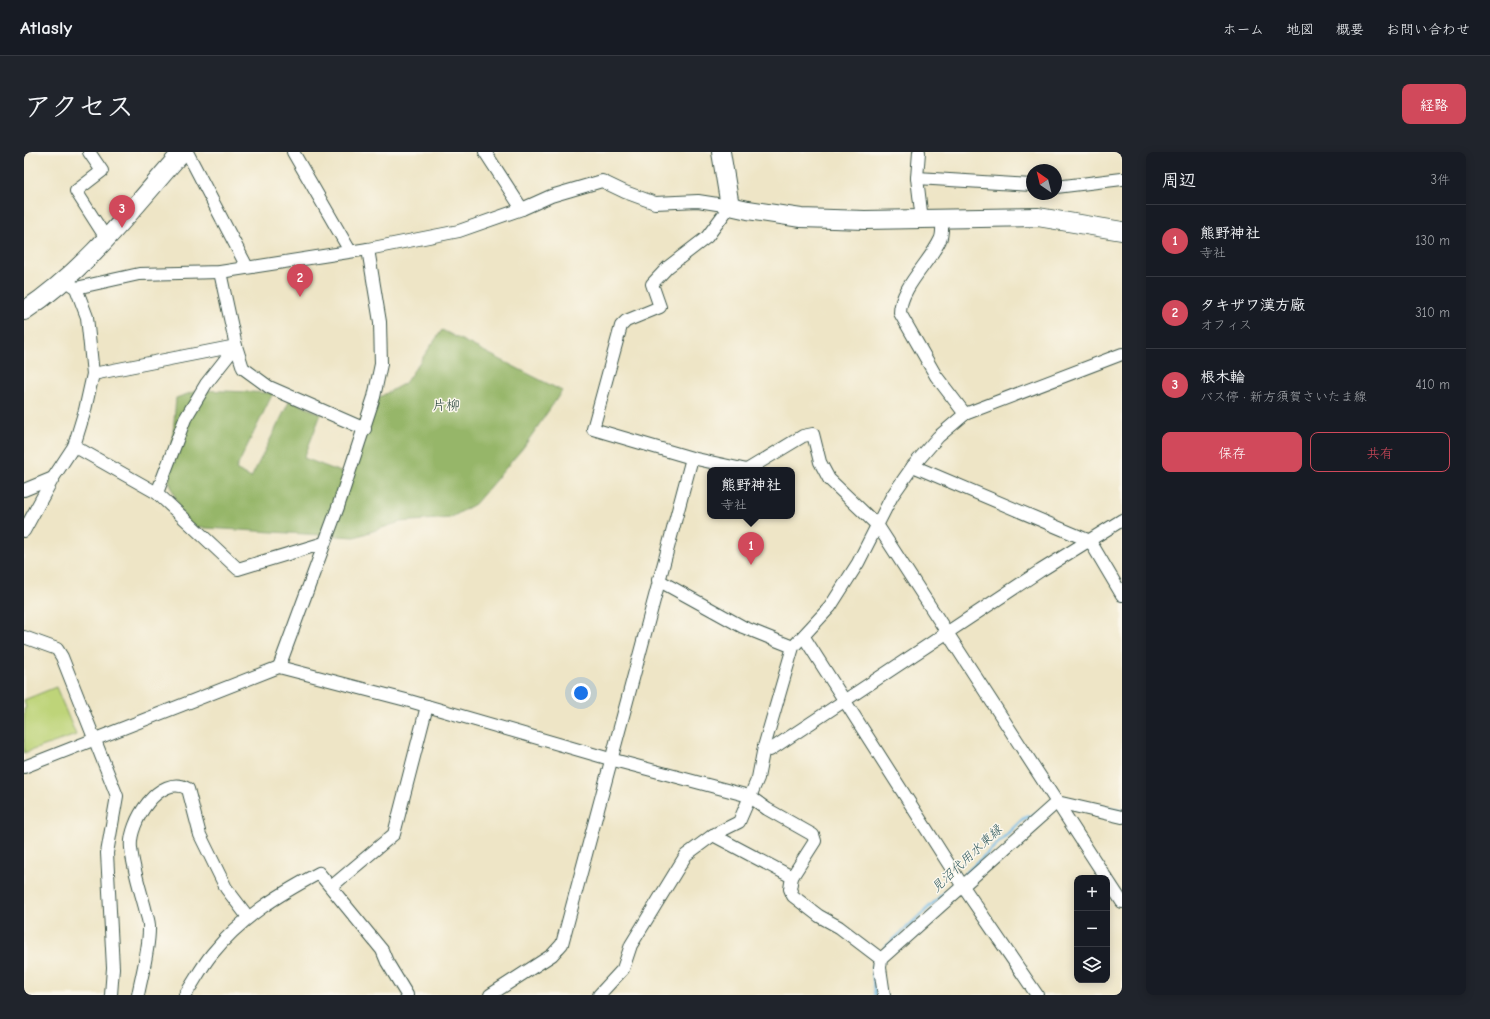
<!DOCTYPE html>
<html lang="ja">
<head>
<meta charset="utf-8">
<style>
  body { margin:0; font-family:"Comic Neue","Klee One",sans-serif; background:#20242c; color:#f1f3f6 }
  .controls { position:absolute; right:12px; bottom:12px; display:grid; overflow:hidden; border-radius:8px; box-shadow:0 2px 10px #0003 }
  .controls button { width:36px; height:36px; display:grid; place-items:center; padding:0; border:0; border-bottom:1px solid #363941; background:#171b24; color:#f1f3f6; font:20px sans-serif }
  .compass { position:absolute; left:1002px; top:12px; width:36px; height:36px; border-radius:50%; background:#171b24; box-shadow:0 2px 10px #0003; rotate:325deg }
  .you { position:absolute; left:557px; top:541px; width:14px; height:14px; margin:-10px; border:3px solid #fff; border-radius:50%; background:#1a73e8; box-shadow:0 0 0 6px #1a73e833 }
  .badge { display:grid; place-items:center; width:26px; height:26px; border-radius:50%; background:#d1495b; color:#fff; font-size:13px; font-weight:700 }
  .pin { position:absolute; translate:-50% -33px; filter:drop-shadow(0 1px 2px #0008) }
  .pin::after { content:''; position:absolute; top:21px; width:14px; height:12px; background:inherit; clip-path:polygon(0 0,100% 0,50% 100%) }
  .popup { position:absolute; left:683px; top:315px; width:88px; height:52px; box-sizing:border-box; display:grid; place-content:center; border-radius:8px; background:#171b24; filter:drop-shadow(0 1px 3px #0005); font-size:13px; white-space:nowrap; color:#9ea1a6 }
  .popup b { font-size:15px; color:#f1f3f6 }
  .popup::after { content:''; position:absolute; left:50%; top:100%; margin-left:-8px; border:8px solid transparent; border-top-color:#171b24 }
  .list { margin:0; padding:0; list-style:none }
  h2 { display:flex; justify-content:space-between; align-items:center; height:52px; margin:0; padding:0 16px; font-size:17px }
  h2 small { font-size:13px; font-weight:400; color:#9ea1a6 }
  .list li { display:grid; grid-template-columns:26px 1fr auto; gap:12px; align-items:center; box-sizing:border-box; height:72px; padding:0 16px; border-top:1px solid #363941 }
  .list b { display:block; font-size:15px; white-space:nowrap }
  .list p { margin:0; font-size:13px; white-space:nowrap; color:#9ea1a6 }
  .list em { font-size:13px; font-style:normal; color:#9ea1a6 }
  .actions { display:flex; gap:8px; padding:12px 16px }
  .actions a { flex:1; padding:9px 0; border:1px solid #d1495b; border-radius:8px; text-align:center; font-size:14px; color:#d1495b }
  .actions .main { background:#d1495b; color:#fff }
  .icon { flex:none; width:22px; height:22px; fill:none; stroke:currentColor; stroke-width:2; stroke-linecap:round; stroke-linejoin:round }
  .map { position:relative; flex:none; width:1098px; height:843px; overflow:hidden; border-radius:8px }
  header { display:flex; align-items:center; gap:24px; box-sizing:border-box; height:56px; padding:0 20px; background:#171b24; border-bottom:1px solid #363941 }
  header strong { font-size:19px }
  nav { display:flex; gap:22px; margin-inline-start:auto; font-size:14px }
  .intro { display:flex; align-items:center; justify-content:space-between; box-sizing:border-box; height:96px; padding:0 24px }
  h1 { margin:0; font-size:28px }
  .button { padding:10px 18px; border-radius:8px; background:#d1495b; color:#fff; font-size:14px; font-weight:700 }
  main { display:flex; gap:24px; padding:0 24px }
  aside { flex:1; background:#171b24; border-radius:8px; box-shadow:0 2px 10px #0003 }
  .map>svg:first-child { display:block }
  .green { fill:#bed479; stroke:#6e8856 }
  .forest { fill:#96b669; stroke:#5a7a4e }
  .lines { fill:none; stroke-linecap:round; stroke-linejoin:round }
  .stream { stroke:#6dbae7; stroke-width:3 }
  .street-casing { stroke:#3e564a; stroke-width:14 }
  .secondary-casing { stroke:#3e564a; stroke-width:20 }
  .street { stroke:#fff; stroke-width:12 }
  .secondary { stroke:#fff; stroke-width:18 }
  .labels { text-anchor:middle; stroke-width:3; stroke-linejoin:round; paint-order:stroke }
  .water-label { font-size:13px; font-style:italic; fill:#325c61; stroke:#fbf7ec }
  .quarter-label { font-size:14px; fill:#1f3d34; stroke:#fbf7ec }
</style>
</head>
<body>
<header>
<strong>Atlasly</strong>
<nav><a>ホーム</a><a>地図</a><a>概要</a><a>お問い合わせ</a></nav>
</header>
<div class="intro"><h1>アクセス</h1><a class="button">経路</a></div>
<main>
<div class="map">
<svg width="1098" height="843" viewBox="0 0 1098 843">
  <rect width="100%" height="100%" fill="#fbf7ec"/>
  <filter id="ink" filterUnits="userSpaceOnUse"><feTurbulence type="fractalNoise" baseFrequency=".025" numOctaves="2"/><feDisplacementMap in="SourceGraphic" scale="8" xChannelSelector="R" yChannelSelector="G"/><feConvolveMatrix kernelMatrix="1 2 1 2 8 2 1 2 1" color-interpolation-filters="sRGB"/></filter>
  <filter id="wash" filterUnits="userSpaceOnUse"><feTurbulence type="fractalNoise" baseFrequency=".012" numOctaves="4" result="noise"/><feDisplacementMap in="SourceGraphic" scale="16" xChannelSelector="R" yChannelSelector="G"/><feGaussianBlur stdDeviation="0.9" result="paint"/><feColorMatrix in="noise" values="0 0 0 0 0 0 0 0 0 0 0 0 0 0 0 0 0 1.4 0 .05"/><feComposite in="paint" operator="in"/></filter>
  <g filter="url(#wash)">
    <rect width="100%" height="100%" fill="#eee5c6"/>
    <path class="green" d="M32,535L52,583L0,601V557L2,556L0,548Z"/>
    <path class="forest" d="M418,178L538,239L499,296L451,352L426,366L376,370L331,385L166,375L155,356L145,328L152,246L175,238L249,241L212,317L227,326L266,248L297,262L280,306L327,324L352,247L381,231Z"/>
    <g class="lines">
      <g class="stream">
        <path d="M1076,654L1098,658"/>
        <path d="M937,726L999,667L1013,661"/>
        <path d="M862,795L933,729"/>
        <path d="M851,843L848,814L853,807"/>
      </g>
    </g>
  </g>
  <g filter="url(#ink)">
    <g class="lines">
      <defs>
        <g id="street">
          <path d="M65,0L78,19L52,39L82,86"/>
          <path d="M163,0L223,115"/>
          <path d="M269,0L326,99"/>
          <path d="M461,0L498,57"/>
          <path d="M895,0L893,26L898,68"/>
          <path d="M893,26L1008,33"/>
          <path d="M1032,35L1098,27"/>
          <path d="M918,67C918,73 919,83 916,88C906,110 876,136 876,161L912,224L941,262"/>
          <path d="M52,136L115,122L196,120L344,97L435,79L498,57L527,44L578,29L601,40L631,51L674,49L706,54L683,85L644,115L628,132L636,155L602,169L597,174L569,277L668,306L723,318L779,284L789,282L796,310L805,327L854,374L1082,726"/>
          <path d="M69,222L212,194L219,216L245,235L341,277"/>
          <path d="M50,294L133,341L214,417L300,391"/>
          <path d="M889,314L1066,389L1098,443"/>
          <path d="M0,338L29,326"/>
          <path d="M133,341L161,267L182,232L212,194L196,120"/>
          <path d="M0,379L29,326L50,294L61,258L69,222L63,165L52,136L46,132"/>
          <path d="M634,428L719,475L769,495"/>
          <path d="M0,485L33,497L38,505L93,644L83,701L89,816L87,843"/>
          <path d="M780,485L938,733L1013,843"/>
          <path d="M255,515L314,355L350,245L357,212L356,170L344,97"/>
          <path d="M740,595L746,598L1016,419L1098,368"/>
          <path d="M0,615L255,515L382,548L586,607L725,644L743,657L789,683L791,689L768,725L766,737L769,744L795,764L815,775L857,807"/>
          <path d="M689,683L768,725"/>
          <path d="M1083,727L1098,750"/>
          <path d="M307,735L370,682L403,554"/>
          <path d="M114,843C118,822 125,798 125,777C126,770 122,762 121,756C116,737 109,716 107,696C104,671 136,620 164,637L176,683L202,736L224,765"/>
          <path d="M161,843C170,830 178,814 188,802C218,765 254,743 295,721L358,798L363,810L383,843"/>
          <path d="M466,843L528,803L538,792L668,306"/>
          <path d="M575,843L599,817L607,793L662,703L689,683L715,670L734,626L740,595L769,495L806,455L834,411L868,344L889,314L914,285L941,262L1098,202"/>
          <path d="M860,843L856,816L857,807L1033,650L1098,665"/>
        </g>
        <g id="secondary">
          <path d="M697,0L706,54L724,58L777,66L841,68L1014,65L1098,79"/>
          <path d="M0,159C62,118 109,56 158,0"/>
        </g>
      </defs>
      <use href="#street" class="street-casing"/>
      <use href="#secondary" class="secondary-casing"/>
      <use href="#street" class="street"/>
      <use href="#secondary" class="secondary"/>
    </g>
  </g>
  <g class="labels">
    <g class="water-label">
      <text transform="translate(942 706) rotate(-43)" y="5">見沼代用水東縁</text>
    </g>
    <g class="quarter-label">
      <text x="422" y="258">片柳</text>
    </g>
  </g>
</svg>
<div class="controls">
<button>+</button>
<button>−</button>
<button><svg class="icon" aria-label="layers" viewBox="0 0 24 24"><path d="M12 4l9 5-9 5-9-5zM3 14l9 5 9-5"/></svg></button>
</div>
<svg class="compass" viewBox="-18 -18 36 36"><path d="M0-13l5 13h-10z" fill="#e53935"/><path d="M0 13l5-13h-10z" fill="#9ea1a6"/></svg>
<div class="you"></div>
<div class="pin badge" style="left:727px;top:413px">1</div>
<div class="popup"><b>熊野神社</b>寺社</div>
<div class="pin badge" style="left:276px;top:145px">2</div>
<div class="pin badge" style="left:98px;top:76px">3</div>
</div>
<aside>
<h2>周辺<small>3件</small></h2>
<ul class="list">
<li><span class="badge">1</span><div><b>熊野神社</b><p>寺社</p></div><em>130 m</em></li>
<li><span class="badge">2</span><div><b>タキザワ漢方廠</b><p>オフィス</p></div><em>310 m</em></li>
<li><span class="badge">3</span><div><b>根木輪</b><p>バス停 · 新方須賀さいたま線</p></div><em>410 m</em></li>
</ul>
<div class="actions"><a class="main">保存</a><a>共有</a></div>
</aside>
</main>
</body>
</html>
